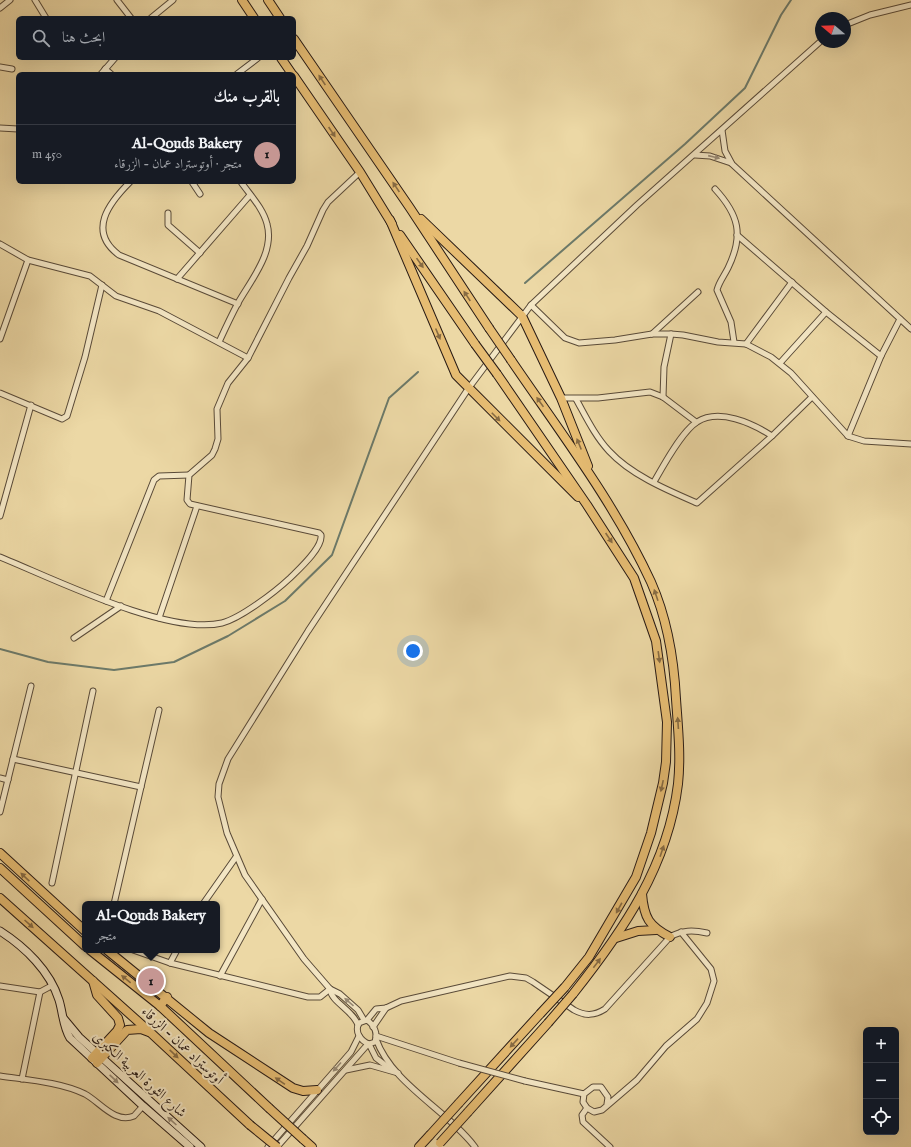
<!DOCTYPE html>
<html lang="ar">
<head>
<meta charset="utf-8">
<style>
  body { margin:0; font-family:"IM FELL English",Amiri,serif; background:#242831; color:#f1f3f6; direction:rtl }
  .controls { position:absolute; right:12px; bottom:12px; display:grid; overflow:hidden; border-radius:6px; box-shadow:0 4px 16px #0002 }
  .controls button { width:36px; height:36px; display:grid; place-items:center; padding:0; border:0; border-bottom:1px solid #363941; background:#171b24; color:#f1f3f6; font:20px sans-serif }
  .compass { position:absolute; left:815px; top:12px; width:36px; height:36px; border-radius:50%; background:#171b24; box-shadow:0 4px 16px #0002; rotate:289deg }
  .you { position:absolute; left:413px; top:651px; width:14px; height:14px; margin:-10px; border:3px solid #fff; border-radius:50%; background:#1a73e8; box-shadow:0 0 0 6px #1a73e833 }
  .badge { display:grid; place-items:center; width:26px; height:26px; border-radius:50%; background:#c59692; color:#111; font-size:13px; font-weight:700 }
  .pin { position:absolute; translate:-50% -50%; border:2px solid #fff; box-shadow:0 1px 4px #0006 }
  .popup { position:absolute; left:82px; top:901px; width:138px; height:52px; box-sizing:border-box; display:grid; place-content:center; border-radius:6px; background:#171b24; filter:drop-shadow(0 1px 3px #0005); font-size:13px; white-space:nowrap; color:#9ea1a6 }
  .popup b { font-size:15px; color:#f1f3f6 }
  .popup::after { content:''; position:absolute; left:50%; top:100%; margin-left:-8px; border:8px solid transparent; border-top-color:#171b24 }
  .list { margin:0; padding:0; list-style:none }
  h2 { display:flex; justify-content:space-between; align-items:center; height:52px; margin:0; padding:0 16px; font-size:17px }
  h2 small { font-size:13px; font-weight:400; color:#9ea1a6 }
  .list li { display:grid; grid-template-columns:26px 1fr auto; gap:12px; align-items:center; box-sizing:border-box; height:60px; padding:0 16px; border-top:1px solid #363941 }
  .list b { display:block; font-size:15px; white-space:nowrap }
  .list p { margin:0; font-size:13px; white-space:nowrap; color:#9ea1a6 }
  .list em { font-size:13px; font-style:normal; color:#9ea1a6 }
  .icon { flex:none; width:22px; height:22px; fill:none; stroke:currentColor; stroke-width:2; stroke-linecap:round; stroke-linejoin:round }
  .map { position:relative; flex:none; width:911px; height:1147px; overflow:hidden; direction:ltr }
  .search { position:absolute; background:#171b24; box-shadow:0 4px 16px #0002; left:16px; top:16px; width:280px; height:44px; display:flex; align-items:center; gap:10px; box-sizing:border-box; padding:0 14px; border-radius:6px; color:#9ea1a6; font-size:15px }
  .panel { position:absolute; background:#171b24; box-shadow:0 4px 16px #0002; left:16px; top:72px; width:280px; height:112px; border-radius:6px; direction:rtl }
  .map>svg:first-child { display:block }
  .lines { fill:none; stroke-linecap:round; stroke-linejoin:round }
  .stream { stroke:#6c7a6a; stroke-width:2 }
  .minor-casing { stroke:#594a38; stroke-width:7 }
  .secondary-casing { stroke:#281a14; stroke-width:9 }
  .primary-casing { stroke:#281a14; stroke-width:10 }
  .trunk-casing { stroke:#281a14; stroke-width:10 }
  .minor { stroke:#f3e6c4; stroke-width:5 }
  .secondary { stroke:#f3e6c4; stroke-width:7 }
  .primary { stroke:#e6bc72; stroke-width:8 }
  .trunk { stroke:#e6bc72; stroke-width:8 }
  .minor-bridge-casing { stroke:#594a38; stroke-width:7; stroke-linecap:butt }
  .trunk-bridge-casing { stroke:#281a14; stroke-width:10; stroke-linecap:butt }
  .minor-bridge { stroke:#f3e6c4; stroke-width:5 }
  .trunk-bridge { stroke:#e6bc72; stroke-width:8 }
  .oneway { fill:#876b43 }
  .oneway2 { fill:#988a75 }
  .labels { text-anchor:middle; stroke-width:4; stroke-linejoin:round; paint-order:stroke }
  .street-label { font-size:14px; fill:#281a14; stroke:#f3e6c4 }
</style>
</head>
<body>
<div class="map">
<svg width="911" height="1147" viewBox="0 0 911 1147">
  <rect width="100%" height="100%" fill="#ecd8a5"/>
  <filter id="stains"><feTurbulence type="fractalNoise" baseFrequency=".005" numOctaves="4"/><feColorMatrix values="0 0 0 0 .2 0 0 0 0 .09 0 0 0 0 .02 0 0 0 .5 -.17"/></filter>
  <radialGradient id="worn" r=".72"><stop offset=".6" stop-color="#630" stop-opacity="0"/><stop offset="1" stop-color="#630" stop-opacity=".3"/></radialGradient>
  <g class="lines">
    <g class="stream">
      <path d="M525,283L685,144L745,88L781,15L791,0"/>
      <path d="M0,649L48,662L114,670L174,662L228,636L285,601L332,555L389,398L418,372"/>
    </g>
    <defs>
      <g id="minor">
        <path d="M35,0L46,18"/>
        <path d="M117,0L131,18"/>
        <path d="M0,8L10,0"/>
        <path d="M151,18L173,0"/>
        <path d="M845,25L870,15L911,5"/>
        <path d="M0,67L12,69"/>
        <path d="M105,69L111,74"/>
        <path d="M101,74L115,58"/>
        <path d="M237,74L258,58"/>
        <path d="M0,128L18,129"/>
        <path d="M722,130L725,151L732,164L911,329"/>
        <path d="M695,155L710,156L731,163"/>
        <path d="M130,182C109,203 87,231 119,255L238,304"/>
        <path d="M192,182L200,194"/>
        <path d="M715,189C739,215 744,235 728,268C724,276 719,282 717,290L731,322L734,342"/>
        <path d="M168,213V225L200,253"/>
        <path d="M737,235L826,312L881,356"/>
        <path d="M0,244L28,260L90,276L116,296L159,311L248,358"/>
        <path d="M177,279L250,195"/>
        <path d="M531,305L565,338L579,343L615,340L652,334H671L683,335L718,342L746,344L771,357L791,373L848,436L864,441L911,444"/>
        <path d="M652,334L698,292"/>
        <path d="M0,339L28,260"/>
        <path d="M219,342C225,329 231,316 238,303C251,280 275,252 267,224C263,208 250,195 241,182"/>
        <path d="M746,344L792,282"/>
        <path d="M780,363L826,312"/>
        <path d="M0,393L62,419L67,416L85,357L102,285"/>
        <path d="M663,397L664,367L671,334"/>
        <path d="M561,398H598L650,392L663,397L696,422"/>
        <path d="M576,399C586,417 595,436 609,451C631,475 667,490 697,503L772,436"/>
        <path d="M848,436L881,356L900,319"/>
        <path d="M654,482C663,466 682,431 697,422C719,408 752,423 772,436L812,397"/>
        <path d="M0,516L31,405"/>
        <path d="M0,557C52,578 168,636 222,623C241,618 275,592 290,578C298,570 323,548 321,535L319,533L190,504L187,500L189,475L212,455L215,449L218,439L217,409L228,383L248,358L289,278L307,246L323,210L328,202L360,172"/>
        <path d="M106,601L154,480L159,476L189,475"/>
        <path d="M159,618L197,506"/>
        <path d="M74,638L121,606"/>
        <path d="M13,759L141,787L114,904"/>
        <path d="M0,778L8,780"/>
        <path d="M141,787L159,710"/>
        <path d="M0,812L31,686"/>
        <path d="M52,883L93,691"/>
        <path d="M203,904L236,857"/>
        <path d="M133,950L170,963L308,997H320L330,989"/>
        <path d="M170,963L177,950"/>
        <path d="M220,976L262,899"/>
        <path d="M0,986L40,992L53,985"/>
        <path d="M330,989C331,1002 353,1010 358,1025"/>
        <path d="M364,1020L358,1010L340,994L330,989L304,959L245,875L227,833L218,797L219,784L228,759L308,631L468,389L531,305L637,205L821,41"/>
        <path d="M367,1020L376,1009L386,1008L401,1001L510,976L526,978L533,982L574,1010C585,1016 594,1016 605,1009L670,937C682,930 693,930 707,933"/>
        <path d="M367,1020C374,1025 378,1033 375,1042L369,1044C361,1041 354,1032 359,1023Z"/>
        <path d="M373,1027L386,1008"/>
        <path d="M376,1036L459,1063"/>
        <path d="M376,1039C392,1084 447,1110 475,1147"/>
        <path d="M369,1044L376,1058L389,1068"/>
        <path d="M346,1070L370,1065L398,1073"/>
        <path d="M0,1076C28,1080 60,1082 85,1094C100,1102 115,1124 134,1116L143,1106"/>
        <path d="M22,1079L40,992"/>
        <path d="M525,1081L584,1094"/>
        <path d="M607,1104L608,1097L601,1087H593L584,1094L583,1102L587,1108L594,1112L602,1110L637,1080L666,1046L697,1019L707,1003L714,981L711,969L681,932"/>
        <path d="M587,1108L582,1115L583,1122L610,1147"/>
        <path d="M268,1147L351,1052L359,1036"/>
        <path d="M277,1147L368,1044"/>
      </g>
      <g id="secondary">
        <path d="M0,931C25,947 50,971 59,1000C63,1013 63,1027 70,1038L143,1106L190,1147"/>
        <path d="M64,1019L79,1037L201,1147"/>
      </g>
      <g id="primary">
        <path d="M0,853L85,931"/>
        <path d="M107,950L209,1033L293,1088L303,1091L317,1090"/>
      </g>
      <g id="trunk">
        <path d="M242,0L254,18"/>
        <path d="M268,0L280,18"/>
        <path d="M294,39L410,208L489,328"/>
        <path d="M281,58L292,74"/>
        <path d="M294,76L360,172L392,224"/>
        <path d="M421,219L522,316L561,398L588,466"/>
        <path d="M390,220L456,375L578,497"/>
        <path d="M400,235L475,344"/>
        <path d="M511,360C560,432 614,502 651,582C667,618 674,660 676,699C678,728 681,756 678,784C668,866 623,931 573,994"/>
        <path d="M497,374L587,505L634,578L656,641L667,722L666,762L663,783L651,833L636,877L589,957L565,987"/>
        <path d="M0,868L85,946"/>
        <path d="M642,894C644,918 649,926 670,937"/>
        <path d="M0,898L151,1033L250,1125"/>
        <path d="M616,938L638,931L656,930"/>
        <path d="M90,950L160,1006L269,1108"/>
        <path d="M160,1006L167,997"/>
        <path d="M92,1058L117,1031L120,1025L118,1018L97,995L93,981"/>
        <path d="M97,1063L127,1030L141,1029L149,1032"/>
        <path d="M459,1103L540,1014"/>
        <path d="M468,1112L548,1023"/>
        <path d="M303,1139L312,1147"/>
        <path d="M419,1147L430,1135"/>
      </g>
    </defs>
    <use href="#minor" class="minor-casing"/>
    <use href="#secondary" class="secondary-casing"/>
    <use href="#primary" class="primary-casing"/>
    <use href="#trunk" class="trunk-casing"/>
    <use href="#minor" class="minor"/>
    <use href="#secondary" class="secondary"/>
    <use href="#primary" class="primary"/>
    <use href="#trunk" class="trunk"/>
    <defs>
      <path id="minor-bridge" d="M459,1063L525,1081"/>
      <g id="trunk-bridge">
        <path d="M489,328L511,360"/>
        <path d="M475,344L497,374"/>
        <path d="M540,1014L565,987"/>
        <path d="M548,1023L573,994"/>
        <path d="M269,1108L303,1139"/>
        <path d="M250,1125L277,1147"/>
        <path d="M430,1135L459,1103"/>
        <path d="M440,1143L468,1112"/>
      </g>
    </defs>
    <use href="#minor-bridge" class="minor-bridge-casing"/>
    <use href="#trunk-bridge" class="trunk-bridge-casing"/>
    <use href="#minor-bridge" class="minor-bridge"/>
    <use href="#trunk-bridge" class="trunk-bridge"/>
  </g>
  <defs><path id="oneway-solid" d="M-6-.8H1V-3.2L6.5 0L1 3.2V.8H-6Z"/></defs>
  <g class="oneway">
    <use href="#oneway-solid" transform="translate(322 80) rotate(-124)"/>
    <use href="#oneway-solid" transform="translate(332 132) rotate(56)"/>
    <use href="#oneway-solid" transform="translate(396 187) rotate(-124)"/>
    <use href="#oneway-solid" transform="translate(420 263) rotate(55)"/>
    <use href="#oneway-solid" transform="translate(467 296) rotate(-123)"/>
    <use href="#oneway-solid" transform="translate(438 334) rotate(67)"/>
    <use href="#oneway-solid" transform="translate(540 402) rotate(-125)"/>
    <use href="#oneway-solid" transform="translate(496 417) rotate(45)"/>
    <use href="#oneway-solid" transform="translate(579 444) rotate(-112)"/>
    <use href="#oneway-solid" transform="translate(609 538) rotate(56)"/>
    <use href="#oneway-solid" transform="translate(656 595) rotate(-109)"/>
    <use href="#oneway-solid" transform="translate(659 657) rotate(82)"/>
    <use href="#oneway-solid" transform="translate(678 723) rotate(-94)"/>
    <use href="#oneway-solid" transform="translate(662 786) rotate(102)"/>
    <use href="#oneway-solid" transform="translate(662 851) rotate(-71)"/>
    <use href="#oneway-solid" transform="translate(25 877) rotate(-137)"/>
    <use href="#oneway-solid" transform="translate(619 908) rotate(119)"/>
    <use href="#oneway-solid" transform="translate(29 924) rotate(42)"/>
    <use href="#oneway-solid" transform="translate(597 963) rotate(-53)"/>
    <use href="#oneway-solid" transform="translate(126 979) rotate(-141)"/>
    <use href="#oneway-solid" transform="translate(514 1043) rotate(133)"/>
    <use href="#oneway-solid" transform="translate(174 1054) rotate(43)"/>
    <use href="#oneway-solid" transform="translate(280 1081) rotate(-146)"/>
  </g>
  <g class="oneway2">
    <use href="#oneway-solid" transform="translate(714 157) rotate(13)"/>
    <use href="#oneway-solid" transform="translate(349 1002) rotate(-139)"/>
    <use href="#oneway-solid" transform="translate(337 1067) rotate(132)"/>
    <use href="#oneway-solid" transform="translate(114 1079) rotate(43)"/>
    <use href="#oneway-solid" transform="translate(172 1121) rotate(-138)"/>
  </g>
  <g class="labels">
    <g class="street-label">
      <text transform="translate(183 1045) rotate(43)" y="5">أوتوستراد عمان - الزرقاء</text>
      <text transform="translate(140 1074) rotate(42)" y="5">شارع الثورة العربية الكبرى</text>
    </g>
  </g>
  <rect width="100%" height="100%" filter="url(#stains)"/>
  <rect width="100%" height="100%" fill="url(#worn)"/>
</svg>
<div class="controls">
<button>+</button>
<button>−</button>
<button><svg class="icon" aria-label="locate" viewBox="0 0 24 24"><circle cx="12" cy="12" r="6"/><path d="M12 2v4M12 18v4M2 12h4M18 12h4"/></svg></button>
</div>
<svg class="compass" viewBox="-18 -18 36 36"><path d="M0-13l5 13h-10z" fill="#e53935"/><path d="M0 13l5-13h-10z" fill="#9ea1a6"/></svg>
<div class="you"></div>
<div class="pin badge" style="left:151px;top:981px">1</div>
<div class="popup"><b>Al-Qouds Bakery</b>متجر</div>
<div class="search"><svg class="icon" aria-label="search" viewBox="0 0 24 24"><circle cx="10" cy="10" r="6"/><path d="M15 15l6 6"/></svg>ابحث هنا</div>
<section class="panel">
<h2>بالقرب منك<small></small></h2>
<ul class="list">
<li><span class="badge">1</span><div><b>Al-Qouds Bakery</b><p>متجر · أوتوستراد عمان - الزرقاء</p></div><em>450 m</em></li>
</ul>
</section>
</div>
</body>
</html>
